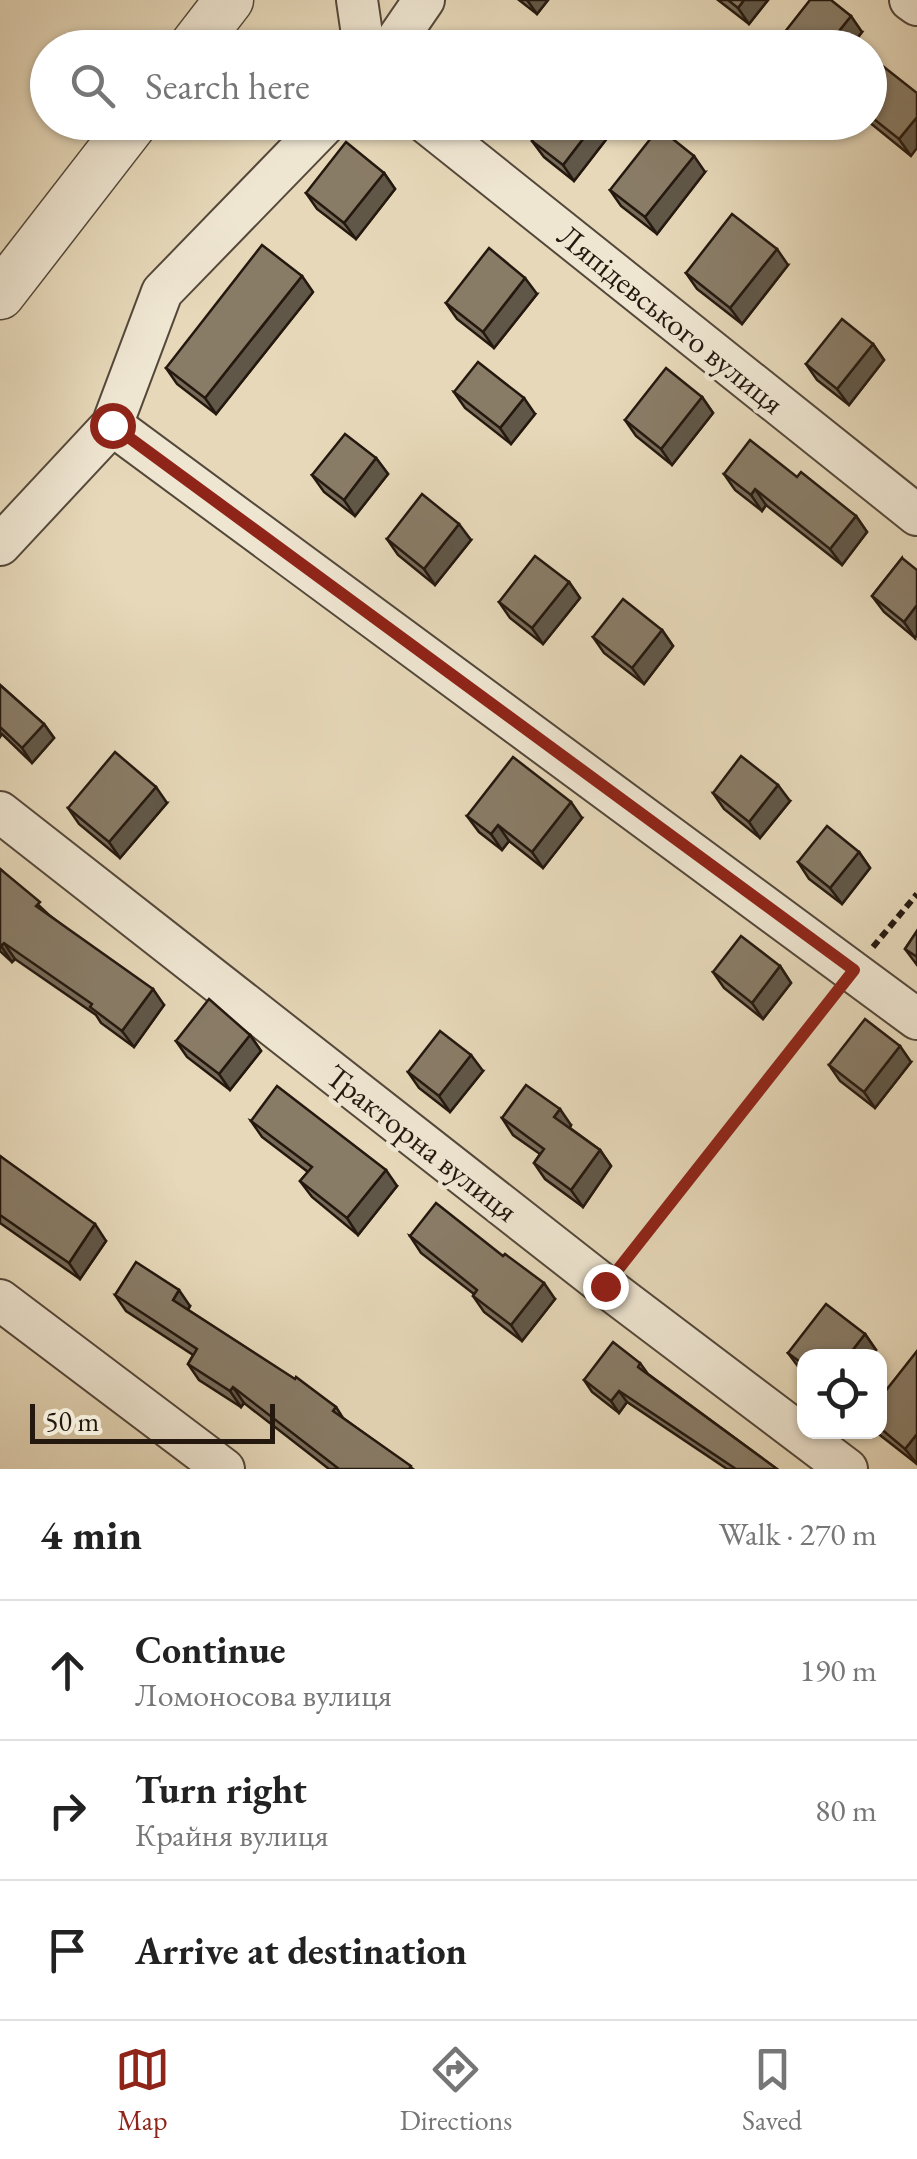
<!DOCTYPE html>
<html lang="en">
<head>
<meta charset="utf-8">
<style>
  body { margin:0; font-family:"EB Garamond",serif; background:#f2f2f2; color:#222 }
  .controls { position:absolute; right:30px; bottom:30px; display:grid; overflow:hidden; border-radius:20px; box-shadow:0 2px 8px #0004 }
  .controls button { width:90px; height:90px; display:grid; place-items:center; padding:0; border:0; border-bottom:2px solid #e0e0e0; background:#fff; color:#222; font:50px sans-serif }
  .scale { position:absolute; left:30px; bottom:25px; width:245px; box-sizing:border-box; padding-left:10px; border:5px solid #24180f; border-top:0; font-size:28px; line-height:35px; white-space:nowrap; color:#24180f; -webkit-text-stroke:8px #efe6d2; paint-order:stroke }
  .stop { position:absolute; width:30px; height:30px; margin:-22px; border:8px solid #8f2418; border-radius:50%; background:#fff }
  .stop.end { background:#8f2418; border-color:#fff; box-shadow:0 2px 10px #0008 }
  .list { margin:0; padding:0; list-style:none }
  h2 { display:flex; justify-content:space-between; align-items:center; height:130px; margin:0; padding:0 40px; font-size:42px }
  h2 small { font-size:32px; font-weight:400; color:#767676 }
  .list li { display:grid; grid-template-columns:65px 1fr auto; gap:30px; align-items:center; box-sizing:border-box; height:140px; padding:0 40px; border-top:2px solid #e0e0e0 }
  .list b { display:block; font-size:38px; white-space:nowrap }
  .list p { margin:0; font-size:32px; white-space:nowrap; color:#767676 }
  .list em { font-size:32px; font-style:normal; color:#767676 }
  .icon { flex:none; width:55px; height:55px; fill:none; stroke:currentColor; stroke-width:2; stroke-linecap:round; stroke-linejoin:round }
  .map { position:relative; flex:none; width:917px; height:1469px; overflow:hidden }
  .search { position:absolute; background:#fff; box-shadow:0 2px 8px #0004; left:30px; right:30px; top:30px; height:110px; display:flex; align-items:center; gap:25px; box-sizing:border-box; padding:0 35px; border-radius:55px; color:#767676; font-size:38px }
  .sheet { height:550px; background:#fff }
  nav { display:flex; justify-content:space-around; align-items:center; box-sizing:border-box; height:140px; border-top:2px solid #e0e0e0; background:#fff; font-size:28px; color:#767676 }
  nav a { display:grid; justify-items:center; gap:5px }
  nav .on { color:#8f2418 }
  .map>svg:first-child { display:block }
  .lines { fill:none; stroke-linecap:round; stroke-linejoin:round }
  .minor-casing { stroke:#54483a; stroke-width:44 }
  .tertiary-casing { stroke:#54483a; stroke-width:51 }
  .path { stroke:#24180f; stroke-width:6; stroke-dasharray:8 5; stroke-linecap:butt }
  .minor { stroke:#efe6d2; stroke-width:40 }
  .tertiary { stroke:#efe6d2; stroke-width:48 }
  .wall { fill:#766b59; stroke:#24180f; stroke-width:2.5 }
  .shaded-wall { fill:#605748; stroke:#24180f; stroke-width:2.5 }
  .building { fill:#897c67; stroke:#24180f; stroke-width:2.5 }
  .route { stroke:#8f2418; stroke-width:12 }
  .labels { text-anchor:middle; stroke-width:9; stroke-linejoin:round; paint-order:stroke }
  .street-label { font-size:32px; fill:#24180f; stroke:#efe6d2 }
</style>
</head>
<body>
<div class="map">
<svg width="917" height="1469" viewBox="0 0 917 1469">
  <rect width="100%" height="100%" fill="#e6d8b9"/>
  <filter id="stains"><feTurbulence type="fractalNoise" baseFrequency=".002" numOctaves="4"/><feColorMatrix values="0 0 0 0 .2 0 0 0 0 .09 0 0 0 0 .02 0 0 0 .5 -.17"/></filter>
  <radialGradient id="worn" r=".72"><stop offset=".6" stop-color="#630" stop-opacity="0"/><stop offset="1" stop-color="#630" stop-opacity=".3"/></radialGradient>
  <g class="lines">
    <defs>
      <g id="minor">
        <path d="M357,0L364,48"/>
        <path d="M910,0L917,5"/>
        <path d="M391,48L424,0"/>
        <path d="M425,122L917,515"/>
        <path d="M112,425L917,1019"/>
        <path d="M0,545L112,425L162,292L327,122"/>
        <path d="M0,812L605,1286L847,1469"/>
        <path d="M0,1300L224,1469"/>
      </g>
      <g id="tertiary">
        <path d="M192,48L229,0"/>
        <path d="M0,295L134,122"/>
      </g>
    </defs>
    <use href="#minor" class="minor-casing"/>
    <use href="#tertiary" class="tertiary-casing"/>
    <g class="path">
      <path d="M873,947L917,894"/>
      <path d="M625,1261L831,1000"/>
    </g>
    <use href="#minor" class="minor"/>
    <use href="#tertiary" class="tertiary"/>
  </g>
  <g class="wall">
    <path d="M519,0H548L537,14Z"/>
    <path d="M718,0H768L749,24Z"/>
    <path d="M862,32L854,43L859,48H795L784,33Z"/>
    <path d="M870,56L911,156L869,122Z"/>
    <path d="M547,122H617L618,124L574,181L544,157L532,141Z"/>
    <path d="M705,172L657,234L621,206L610,190Z"/>
    <path d="M384,173L395,189L356,239L317,209L306,193Z"/>
    <path d="M788,265L742,324L697,289L686,273Z"/>
    <path d="M313,292L216,414L177,384L166,368Z"/>
    <path d="M537,294L494,348L457,319L446,303Z"/>
    <path d="M873,344L884,360L849,405L817,380L806,364Z"/>
    <path d="M454,392L535,414L511,444L465,408Z"/>
    <path d="M702,397L713,413L672,465L636,436L625,420Z"/>
    <path d="M376,458L388,474L355,516L324,492L312,475Z"/>
    <path d="M724,474L797,477L856,516L867,532L842,565L766,505L762,511L735,490Z"/>
    <path d="M387,539L471,540L435,585L398,555Z"/>
    <path d="M902,558L915,638L884,612L872,596Z"/>
    <path d="M569,582L580,598L543,644L510,618L499,602Z"/>
    <path d="M662,630L673,646L644,684L604,653L593,637Z"/>
    <path d="M0,685L44,724L54,738L32,763L2,734L0,737Z"/>
    <path d="M713,793L790,801L760,838L724,809Z"/>
    <path d="M167,803L120,858L79,824L68,808Z"/>
    <path d="M467,816L582,818L543,868L509,841L502,850L479,832Z"/>
    <path d="M859,852L870,868L842,904L809,879L798,862Z"/>
    <path d="M0,869L49,915L164,1005L134,1047L101,1023L96,1015L15,959L12,962L0,951Z"/>
    <path d="M917,931V965L905,949Z"/>
    <path d="M780,966L791,983L763,1019L724,988L713,972Z"/>
    <path d="M250,1035L261,1051L230,1090L187,1057L176,1041Z"/>
    <path d="M911,1062L875,1108L840,1081L829,1065Z"/>
    <path d="M483,1071L450,1112L419,1088L408,1072Z"/>
    <path d="M502,1118L571,1125L570,1128L600,1150L611,1166L583,1207L545,1179L534,1163L540,1154L513,1135Z"/>
    <path d="M251,1121L397,1186L358,1235L312,1197L300,1181L308,1172L262,1137Z"/>
    <path d="M0,1156L106,1241L80,1279L0,1223Z"/>
    <path d="M410,1236L555,1299L522,1341L484,1312L473,1296L474,1294L421,1253Z"/>
    <path d="M115,1295L190,1306L188,1310L336,1407L343,1418L413,1469H329L244,1403L241,1407L199,1380L188,1364L193,1355L126,1311Z"/>
    <path d="M865,1334L876,1350L871,1356H804V1373L800,1369L788,1353Z"/>
    <path d="M640,1363L648,1374L777,1469H727L627,1402L619,1413L592,1392L584,1380Z"/>
    <path d="M880,1398L917,1464L876,1432H880Z"/>
  </g>
  <g class="shaded-wall">
    <path d="M527,0H548L537,14Z"/>
    <path d="M744,0H768L749,24L738,8Z"/>
    <path d="M851,16L862,32L850,47L839,31Z"/>
    <path d="M917,117V148L911,156L899,139Z"/>
    <path d="M596,122H617L618,124L574,181L563,165Z"/>
    <path d="M694,156L705,172L657,234L645,217Z"/>
    <path d="M384,173L395,189L356,239L344,223Z"/>
    <path d="M777,249L788,265L742,324L730,308Z"/>
    <path d="M302,276L313,292L216,414L205,398Z"/>
    <path d="M525,278L537,294L494,348L483,332Z"/>
    <path d="M873,344L884,360L849,405L837,389Z"/>
    <path d="M702,397L713,413L672,465L661,449Z"/>
    <path d="M524,398L535,414L511,444L500,428Z"/>
    <path d="M376,458L388,474L355,516L344,500Z"/>
    <path d="M755,489L766,505L762,511L751,495Z"/>
    <path d="M856,516L867,532L842,565L830,549Z"/>
    <path d="M459,524L471,540L435,585L424,569Z"/>
    <path d="M569,582L580,598L543,644L532,628Z"/>
    <path d="M917,605V635L915,638L904,622Z"/>
    <path d="M662,630L673,646L644,684L632,668Z"/>
    <path d="M44,724L54,738L32,763L22,748Z"/>
    <path d="M778,785L790,801L760,838L749,822Z"/>
    <path d="M156,787L167,803L120,858L109,842Z"/>
    <path d="M571,802L582,818L543,868L532,852Z"/>
    <path d="M498,825L509,841L502,850L491,834Z"/>
    <path d="M859,852L870,868L842,904L830,888Z"/>
    <path d="M4,943L15,959L12,962L1,946Z"/>
    <path d="M780,966L791,983L763,1019L752,1003Z"/>
    <path d="M153,989L164,1005L134,1047L122,1031Z"/>
    <path d="M250,1035L261,1051L230,1090L219,1074Z"/>
    <path d="M900,1046L911,1062L875,1108L864,1092Z"/>
    <path d="M471,1055L483,1071L450,1112L439,1096Z"/>
    <path d="M560,1109L571,1125L566,1133L554,1117Z"/>
    <path d="M600,1150L611,1166L583,1207L571,1190Z"/>
    <path d="M386,1170L397,1186L358,1235L347,1218Z"/>
    <path d="M95,1224L106,1241L80,1279L69,1263Z"/>
    <path d="M544,1283L555,1299L522,1341L511,1325Z"/>
    <path d="M179,1290L190,1306L184,1316L173,1300Z"/>
    <path d="M865,1334L876,1350L871,1356H848Z"/>
    <path d="M233,1387L244,1403L241,1407L230,1391Z"/>
    <path d="M619,1391L627,1402L619,1413L611,1401Z"/>
    <path d="M917,1434V1464L905,1449Z"/>
  </g>
  <g class="building">
    <path d="M728,0H744L738,8Z"/>
    <path d="M810,0H831L851,16L839,31L859,48H803L784,33Z"/>
    <path d="M870,56L917,93V117L899,139L870,116Z"/>
    <path d="M547,122H596L563,165L532,141Z"/>
    <path d="M659,128L694,156L645,217L610,190Z"/>
    <path d="M346,142L384,173L344,223L306,193Z"/>
    <path d="M732,214L777,249L730,308L686,273Z"/>
    <path d="M262,245L302,276L205,398L166,368Z"/>
    <path d="M489,248L525,278L483,332L446,303Z"/>
    <path d="M842,319L873,344L837,389L806,364Z"/>
    <path d="M478,362L524,398L500,428L454,392Z"/>
    <path d="M666,368L702,397L661,449L625,420Z"/>
    <path d="M345,434L376,458L344,500L312,475Z"/>
    <path d="M750,440L797,477L801,472L856,516L830,549L755,489L751,495L724,474Z"/>
    <path d="M422,494L459,524L424,569L387,539Z"/>
    <path d="M535,556L569,582L532,628L499,602Z"/>
    <path d="M902,558L917,570V605L904,622L872,596Z"/>
    <path d="M623,599L662,630L632,668L593,637Z"/>
    <path d="M0,685L44,724L22,748L0,727Z"/>
    <path d="M115,752L156,787L109,842L68,808Z"/>
    <path d="M741,756L778,785L749,822L713,793Z"/>
    <path d="M513,757L571,802L532,852L498,825L491,834L467,816Z"/>
    <path d="M827,826L859,852L830,888L798,862Z"/>
    <path d="M0,869L40,902L36,906L153,989L122,1031L90,1007L92,1004L4,943L1,946L0,945Z"/>
    <path d="M917,931V957L905,949Z"/>
    <path d="M741,936L780,966L752,1003L713,972Z"/>
    <path d="M209,999L250,1035L219,1074L176,1041Z"/>
    <path d="M865,1019L900,1046L864,1092L829,1065Z"/>
    <path d="M440,1031L471,1055L439,1096L408,1072Z"/>
    <path d="M526,1085L560,1109L554,1117L600,1150L571,1190L534,1163L544,1149L502,1118Z"/>
    <path d="M277,1086L386,1170L347,1218L300,1181L312,1167L251,1121Z"/>
    <path d="M0,1156L95,1224L69,1263L0,1215Z"/>
    <path d="M436,1203L503,1256L505,1254L544,1283L511,1325L473,1296L477,1290L410,1236Z"/>
    <path d="M136,1262L179,1290L173,1300L295,1379L296,1377L336,1407L333,1411L411,1466L409,1469H339L233,1387L230,1391L188,1364L197,1349L115,1295Z"/>
    <path d="M826,1304L865,1334L848,1356H804V1365L788,1353Z"/>
    <path d="M613,1342L640,1363L638,1367L777,1469H736L619,1391L611,1401L584,1380Z"/>
    <path d="M917,1351V1434L905,1449L880,1428V1398Z"/>
  </g>
  <g class="lines">
    <path class="route" d="M112,425L854,970L605,1286"/>
  </g>
  <g class="labels">
    <g class="street-label">
      <text transform="translate(671 319) rotate(39)" y="11">Ляпідевського вулиця</text>
      <text transform="translate(422 1143) rotate(38)" y="11">Тракторна вулиця</text>
    </g>
  </g>
  <rect width="100%" height="100%" filter="url(#stains)"/>
  <rect width="100%" height="100%" fill="url(#worn)"/>
</svg>
<div class="controls">
<button><svg class="icon" aria-label="locate" viewBox="0 0 24 24"><circle cx="12" cy="12" r="6"/><path d="M12 2v4M12 18v4M2 12h4M18 12h4"/></svg></button>
</div>
<div class="scale">50 m</div>
<div class="stop" style="left:112px;top:425px"></div>
<div class="stop end" style="left:605px;top:1286px"></div>
<div class="search"><svg class="icon" aria-label="search" viewBox="0 0 24 24"><circle cx="10" cy="10" r="6"/><path d="M15 15l6 6"/></svg>Search here</div>
</div>
<section class="sheet">
<h2>4 min<small>Walk · 270 m</small></h2>
<ul class="list">
<li><svg class="icon" aria-label="ahead" viewBox="0 0 24 24"><path d="M12 20V5M6 11l6-6 6 6"/></svg><div><b>Continue</b><p>Ломоносова вулиця</p></div><em>190 m</em></li>
<li><svg class="icon" aria-label="right" viewBox="0 0 24 24"><path d="M7 20v-9h11M14 6l5 5-5 5"/></svg><div><b>Turn right</b><p>Крайня вулиця</p></div><em>80 m</em></li>
<li><svg class="icon" aria-label="arrive" viewBox="0 0 24 24"><path d="M6 21V4h12l-3 4 3 4H6"/></svg><div><b>Arrive at destination</b></div></li>
</ul>
</section>
<nav>
<a class="on"><svg class="icon" aria-label="map" viewBox="0 0 24 24"><path d="M3 6l6-2 6 2 6-2v14l-6 2-6-2-6 2zM9 4v14M15 6v14"/></svg>Map</a>
<a><svg class="icon" aria-label="directions" viewBox="0 0 24 24"><path d="M12 3l9 9-9 9-9-9zM9 14v-3h6M13 9l2 2-2 2"/></svg>Directions</a>
<a><svg class="icon" aria-label="saved" viewBox="0 0 24 24"><path d="M7 4h10v16l-5-4-5 4z"/></svg>Saved</a>
</nav>
</body>
</html>
